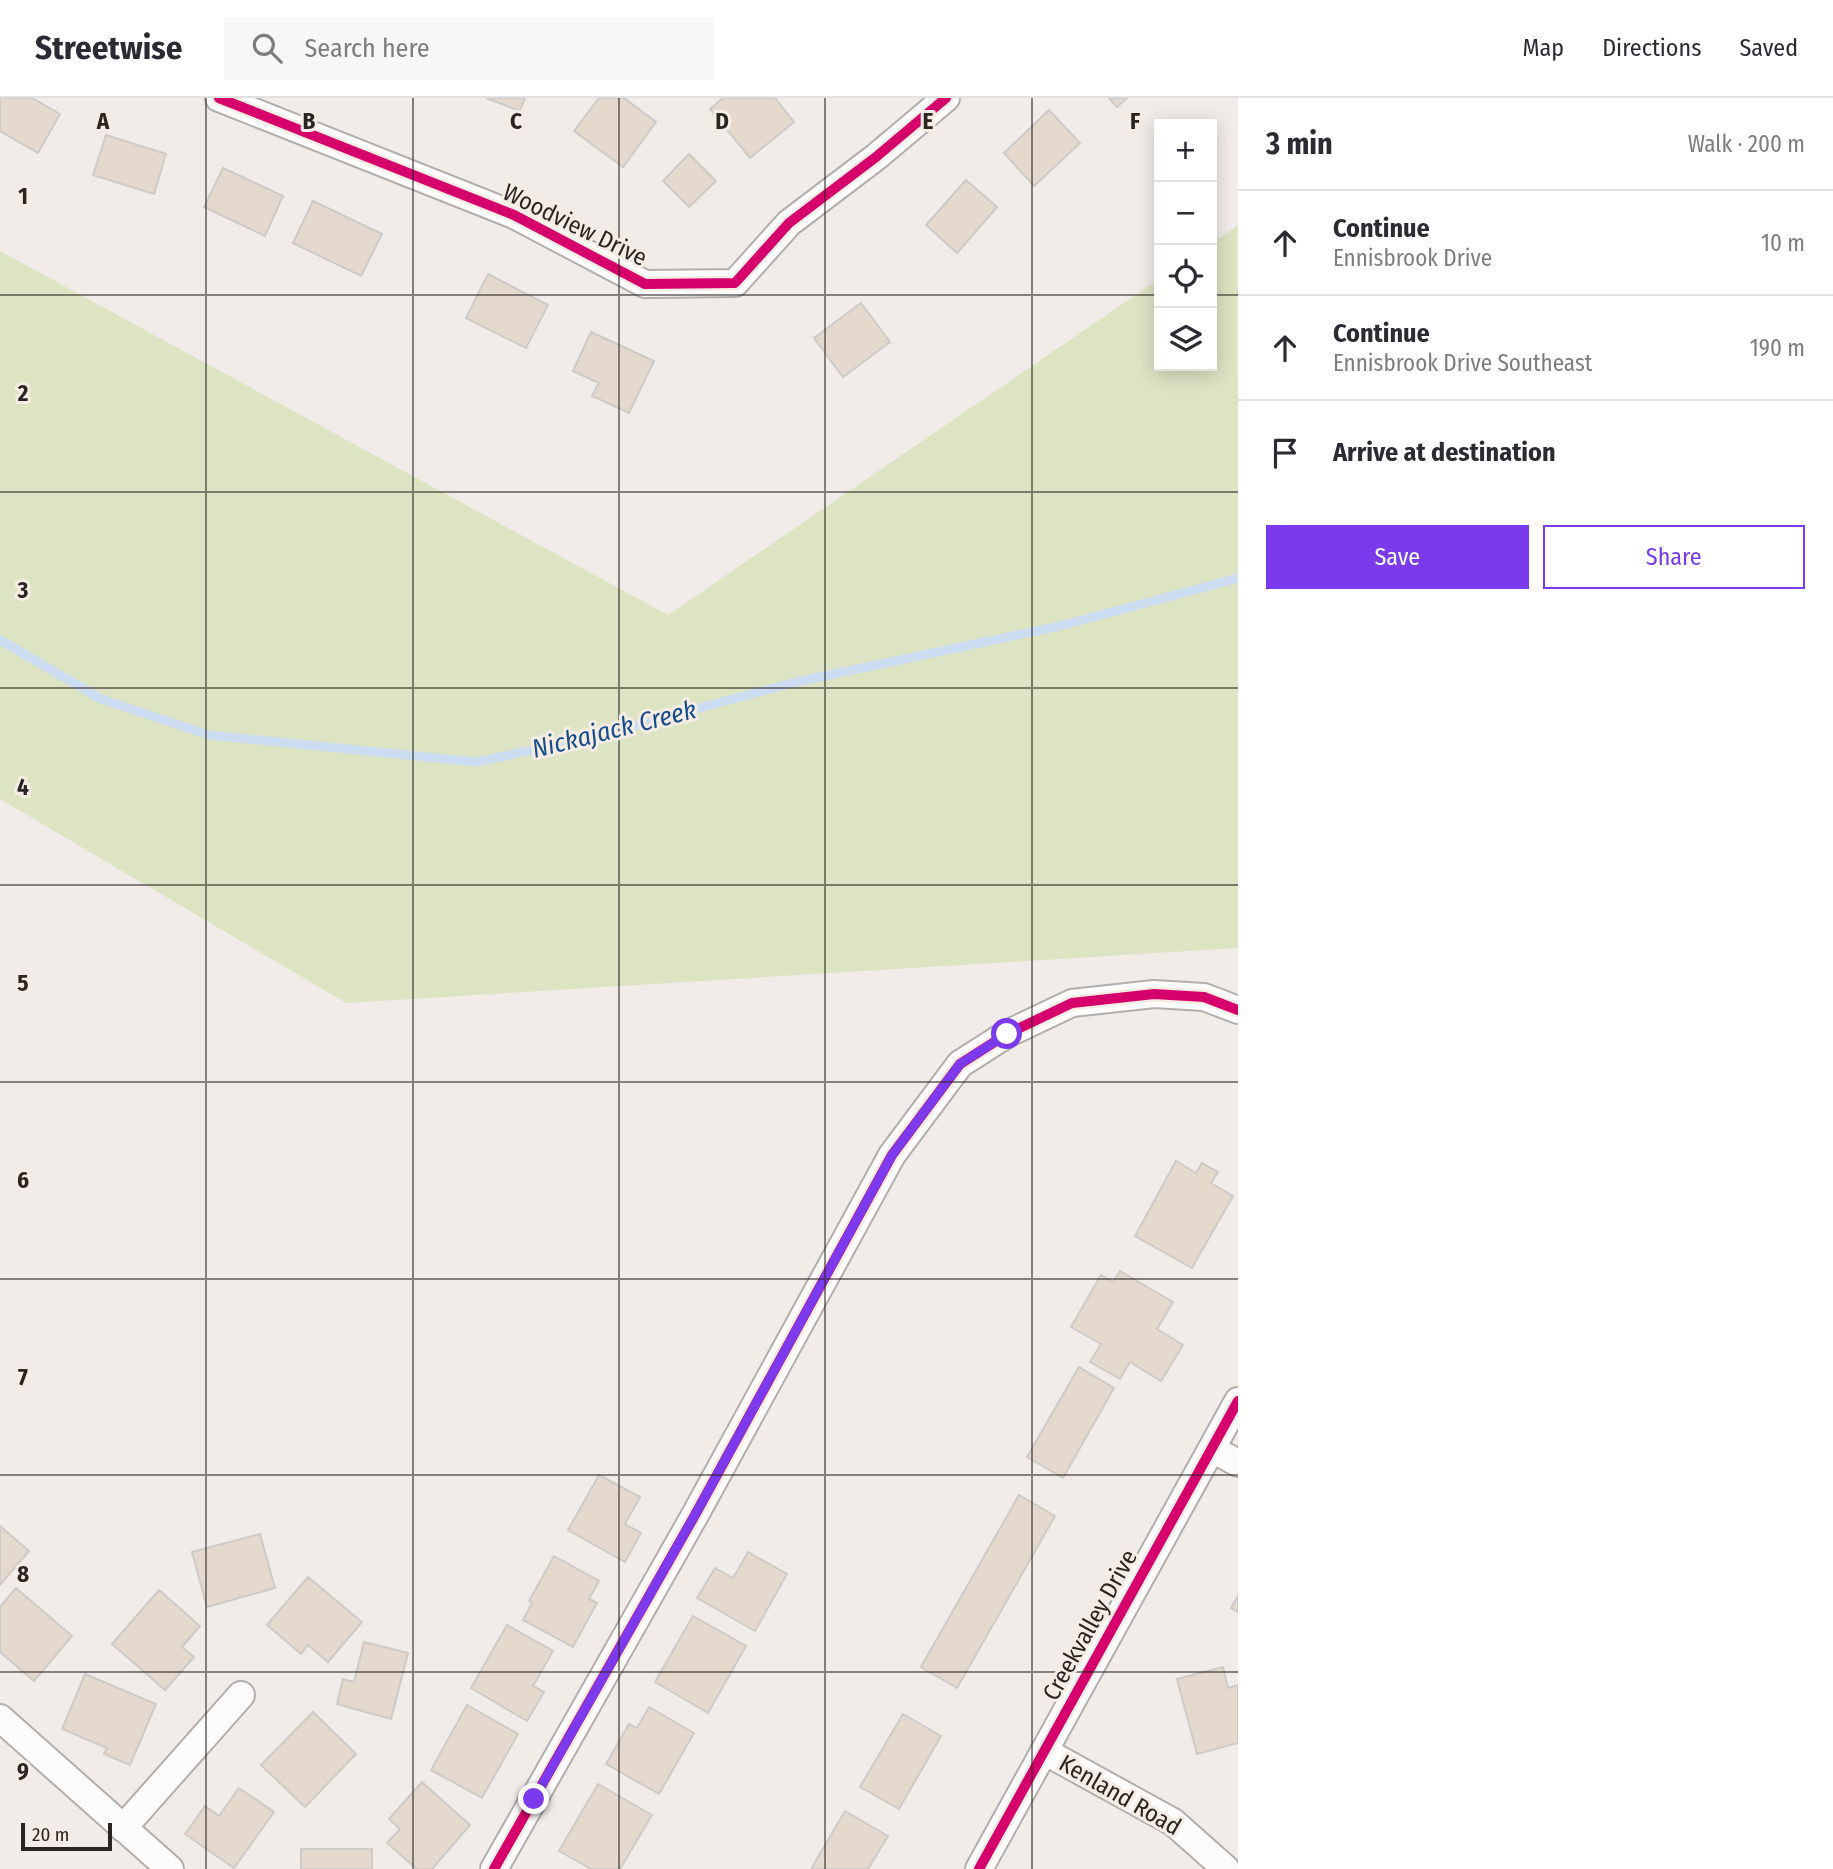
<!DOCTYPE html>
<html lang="en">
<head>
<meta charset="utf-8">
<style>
  body { margin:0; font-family:"Fira Sans Condensed",sans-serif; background:#f7f7f7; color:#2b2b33 }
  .controls { position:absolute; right:21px; top:21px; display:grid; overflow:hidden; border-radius:0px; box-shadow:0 4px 18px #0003 }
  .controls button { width:63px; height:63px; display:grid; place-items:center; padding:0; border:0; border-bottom:2px solid #e1e1e2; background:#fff; color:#2b2b33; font:35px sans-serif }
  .scale { position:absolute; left:21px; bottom:18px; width:91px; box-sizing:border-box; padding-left:7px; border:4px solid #292522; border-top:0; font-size:19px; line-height:24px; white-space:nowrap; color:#292522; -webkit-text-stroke:5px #f5ece4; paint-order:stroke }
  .stop { position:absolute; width:21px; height:21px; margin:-16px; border:5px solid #7c3aed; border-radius:50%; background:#fff }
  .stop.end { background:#7c3aed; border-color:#fff; box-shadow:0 2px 7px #0008 }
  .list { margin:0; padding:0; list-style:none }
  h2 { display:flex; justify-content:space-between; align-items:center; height:91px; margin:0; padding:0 28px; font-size:30px }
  h2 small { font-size:23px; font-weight:400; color:#7c7c81 }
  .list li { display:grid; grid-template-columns:46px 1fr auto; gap:21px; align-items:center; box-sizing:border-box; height:105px; padding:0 28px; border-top:2px solid #e1e1e2 }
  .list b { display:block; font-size:26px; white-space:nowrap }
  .list p { margin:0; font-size:23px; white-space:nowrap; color:#7c7c81 }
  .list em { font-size:23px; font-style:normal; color:#7c7c81 }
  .actions { display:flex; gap:14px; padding:21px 28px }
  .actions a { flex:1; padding:16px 0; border:2px solid #7c3aed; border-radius:0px; text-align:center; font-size:24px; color:#7c3aed }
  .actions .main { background:#7c3aed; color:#fff }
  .icon { flex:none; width:38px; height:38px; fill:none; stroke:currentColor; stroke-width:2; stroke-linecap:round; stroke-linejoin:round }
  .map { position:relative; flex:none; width:1238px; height:1771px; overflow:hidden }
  header { display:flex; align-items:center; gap:42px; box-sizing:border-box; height:98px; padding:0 35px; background:#fff; border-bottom:2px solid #e1e1e2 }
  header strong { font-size:33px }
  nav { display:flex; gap:38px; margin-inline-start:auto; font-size:24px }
  .search { width:490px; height:63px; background:#f7f7f7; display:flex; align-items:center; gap:18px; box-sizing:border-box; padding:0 24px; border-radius:0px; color:#7c7c81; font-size:26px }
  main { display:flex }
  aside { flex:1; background:#fff }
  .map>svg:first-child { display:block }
  .green { fill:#dde4c4 }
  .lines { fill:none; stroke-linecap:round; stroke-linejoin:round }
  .stream { stroke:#ccdcf1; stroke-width:9 }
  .building { fill:#e5d9cd; stroke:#cecac7; stroke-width:2 }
  .street-casing { stroke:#b2aeac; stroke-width:30 }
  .street { stroke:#fdfcfc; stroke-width:26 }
  .cycleway-casing { stroke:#f5ece4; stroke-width:15 }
  .cycleway { stroke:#d6006c; stroke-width:10 }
  .route { stroke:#7c3aed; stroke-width:9 }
  .grid { fill:none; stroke:#292522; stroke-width:2; stroke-opacity:0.55 }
  .labels { text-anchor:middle; stroke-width:6; stroke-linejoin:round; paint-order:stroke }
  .street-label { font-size:24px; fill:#292522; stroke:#f5ece4 }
  .water-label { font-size:26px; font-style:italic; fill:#174d8b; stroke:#f5ece4 }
  .grid-label { font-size:23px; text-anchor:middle; font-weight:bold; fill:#292522; stroke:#f5ece4; stroke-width:6; stroke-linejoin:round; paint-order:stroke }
</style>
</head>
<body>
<header>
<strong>Streetwise</strong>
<div class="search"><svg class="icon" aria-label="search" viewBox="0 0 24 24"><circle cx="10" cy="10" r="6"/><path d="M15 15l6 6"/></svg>Search here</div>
<nav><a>Map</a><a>Directions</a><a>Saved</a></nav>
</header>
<main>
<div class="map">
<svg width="1238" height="1771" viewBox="0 0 1238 1771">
  <rect width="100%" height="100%" fill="#f1ece8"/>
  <path class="green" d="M1238,127V850L346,905L0,701V153L668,517L1159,181V268H1212V145Z"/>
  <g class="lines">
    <path class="stream" d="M0,542L101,601L209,637L476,664L589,640L796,584L1060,528L1238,480"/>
  </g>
  <g class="building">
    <path d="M0,0H32L60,16L38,55L0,33Z"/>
    <path d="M486,0H525L520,13Z"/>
    <path d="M599,0H624L656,24L623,69L574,33Z"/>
    <path d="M723,0H775L794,24L750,60L710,11Z"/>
    <path d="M1109,0H1127L1117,9Z"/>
    <path d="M1049,12L1080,45L1034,88L1004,55Z"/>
    <path d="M106,37L166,56L154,96L93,77Z"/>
    <path d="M689,56L716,83L689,109L663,83Z"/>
    <path d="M223,70L283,98L265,138L204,109Z"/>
    <path d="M966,82L997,109L957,155L926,127Z"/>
    <path d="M313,103L382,136L361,178L293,145Z"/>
    <path d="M488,176L548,207L526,250L466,220Z"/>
    <path d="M861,205L890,244L843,279L814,240Z"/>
    <path d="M591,234L654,263L629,315L592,298L599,285L573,273Z"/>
    <path d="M1176,1063L1196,1075L1202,1065L1218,1074L1211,1085L1233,1098L1192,1170L1135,1138Z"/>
    <path d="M1120,1173L1173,1204L1157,1231L1183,1247L1161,1283L1130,1264L1120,1281L1090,1264L1101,1246L1071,1229L1101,1177L1113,1184Z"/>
    <path d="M1079,1269L1114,1290L1063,1380L1027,1359Z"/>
    <path d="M599,1377L640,1399L625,1426L641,1435L625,1464L568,1432Z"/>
    <path d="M1019,1397L1055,1418L957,1590L921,1569Z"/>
    <path d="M0,1428L29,1453L0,1487Z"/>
    <path d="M260,1436L275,1490L207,1509L192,1454Z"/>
    <path d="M748,1454L787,1476L755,1533L697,1500L715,1470L733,1480Z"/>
    <path d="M554,1458L599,1483L589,1501L597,1505L573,1549L523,1522L532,1505L529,1503Z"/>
    <path d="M308,1479L362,1524L328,1564L308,1547L301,1556L267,1527Z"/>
    <path d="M16,1490L72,1538L34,1583L0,1554V1509Z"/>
    <path d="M159,1492L200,1528L182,1549L194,1559L165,1592L112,1546Z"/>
    <path d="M1238,1498V1514L1231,1510Z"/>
    <path d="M693,1518L746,1548L708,1615L655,1584Z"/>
    <path d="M507,1527L553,1553L533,1588L544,1594L527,1623L471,1590Z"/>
    <path d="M364,1544L408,1555L391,1621L337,1606L343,1581L354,1584Z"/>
    <path d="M1223,1569L1228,1590L1238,1587V1645L1197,1656L1177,1581Z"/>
    <path d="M85,1576L156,1606L130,1667L104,1656L107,1650L62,1631Z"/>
    <path d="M467,1607L518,1636L482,1700L431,1672Z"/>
    <path d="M649,1609L694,1635L659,1696L606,1666L629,1626L637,1630Z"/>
    <path d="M313,1614L356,1656L305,1709L261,1667Z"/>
    <path d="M903,1616L941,1638L899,1711L860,1689Z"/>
    <path d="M422,1684L470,1727L432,1771H417L387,1745L400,1731L389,1721Z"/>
    <path d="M598,1686L652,1717L620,1771H591L559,1753Z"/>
    <path d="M239,1690L274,1714L234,1770L185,1736L205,1708L219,1718Z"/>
    <path d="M845,1713L888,1738L868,1771H811Z"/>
    <rect x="301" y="1751" width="71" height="20"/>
  </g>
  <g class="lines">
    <defs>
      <g id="street">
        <path d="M219,0L514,117L645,186L735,185L789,125L876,59L946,0"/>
        <path d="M1212,1351L1238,1365"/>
        <path d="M0,1620L170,1771"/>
        <path d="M1044,1653L1173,1724L1226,1771"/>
        <path d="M123,1730L241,1597"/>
        <path d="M494,1771L695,1417L892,1057L960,966L1007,936L1072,905L1154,896L1204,899L1238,912"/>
        <path d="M979,1771L1238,1303"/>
      </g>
    </defs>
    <use href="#street" class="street-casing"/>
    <use href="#street" class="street"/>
    <defs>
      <g id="cycleway">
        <path d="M219,0L514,117L645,186L735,185L789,125L876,59L946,0"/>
        <path d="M494,1771L695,1417L892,1057L960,966L1007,936L1072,905L1154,896L1204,899L1238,912"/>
        <path d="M979,1771L1238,1303"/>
      </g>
    </defs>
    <use href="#cycleway" class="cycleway-casing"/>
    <use href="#cycleway" class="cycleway"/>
  </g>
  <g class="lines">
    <path class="route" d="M534,1701L695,1417L892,1057L960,966L1007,936"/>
  </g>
  <path class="grid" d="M206,0V1771M413,0V1771M619,0V1771M825,0V1771M1032,0V1771M0,197H1159M1212,197H1238M0,394H1238M0,590H1238M0,787H1238M0,984H1238M0,1181H1238M0,1377H1238M0,1574H1238"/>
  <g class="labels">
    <g class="street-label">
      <text transform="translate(575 127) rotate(26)" y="8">Woodview Drive</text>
      <text transform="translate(1090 1527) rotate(-61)" y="8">Creekvalley Drive</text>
      <text transform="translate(1120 1697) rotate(30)" y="8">Kenland Road</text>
    </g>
    <g class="water-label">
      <text transform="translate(614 631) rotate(-14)" y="9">Nickajack Creek</text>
    </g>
  </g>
  <g class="grid-label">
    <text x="103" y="31">A</text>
    <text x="309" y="31">B</text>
    <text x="516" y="31">C</text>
    <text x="722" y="31">D</text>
    <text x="928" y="31">E</text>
    <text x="1135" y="31">F</text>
    <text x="23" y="106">1</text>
    <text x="23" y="303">2</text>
    <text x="23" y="500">3</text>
    <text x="23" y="697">4</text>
    <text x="23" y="893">5</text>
    <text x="23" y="1090">6</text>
    <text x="23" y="1287">7</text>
    <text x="23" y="1484">8</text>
    <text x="23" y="1681">9</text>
  </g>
</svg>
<div class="controls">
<button>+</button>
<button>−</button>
<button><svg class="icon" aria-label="locate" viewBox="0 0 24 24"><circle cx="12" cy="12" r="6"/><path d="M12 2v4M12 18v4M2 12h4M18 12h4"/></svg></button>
<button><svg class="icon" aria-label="layers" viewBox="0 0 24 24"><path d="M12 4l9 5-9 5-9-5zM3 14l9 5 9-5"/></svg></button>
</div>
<div class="scale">20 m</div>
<div class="stop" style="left:1007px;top:936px"></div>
<div class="stop end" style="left:534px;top:1701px"></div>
</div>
<aside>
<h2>3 min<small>Walk · 200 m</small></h2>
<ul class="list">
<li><svg class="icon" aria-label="ahead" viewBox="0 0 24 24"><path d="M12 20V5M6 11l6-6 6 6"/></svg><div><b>Continue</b><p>Ennisbrook Drive</p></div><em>10 m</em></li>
<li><svg class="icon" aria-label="ahead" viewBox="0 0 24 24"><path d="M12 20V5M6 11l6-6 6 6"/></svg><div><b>Continue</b><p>Ennisbrook Drive Southeast</p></div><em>190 m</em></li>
<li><svg class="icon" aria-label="arrive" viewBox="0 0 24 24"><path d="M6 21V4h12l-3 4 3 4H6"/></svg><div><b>Arrive at destination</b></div></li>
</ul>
<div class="actions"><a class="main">Save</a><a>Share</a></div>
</aside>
</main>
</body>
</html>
